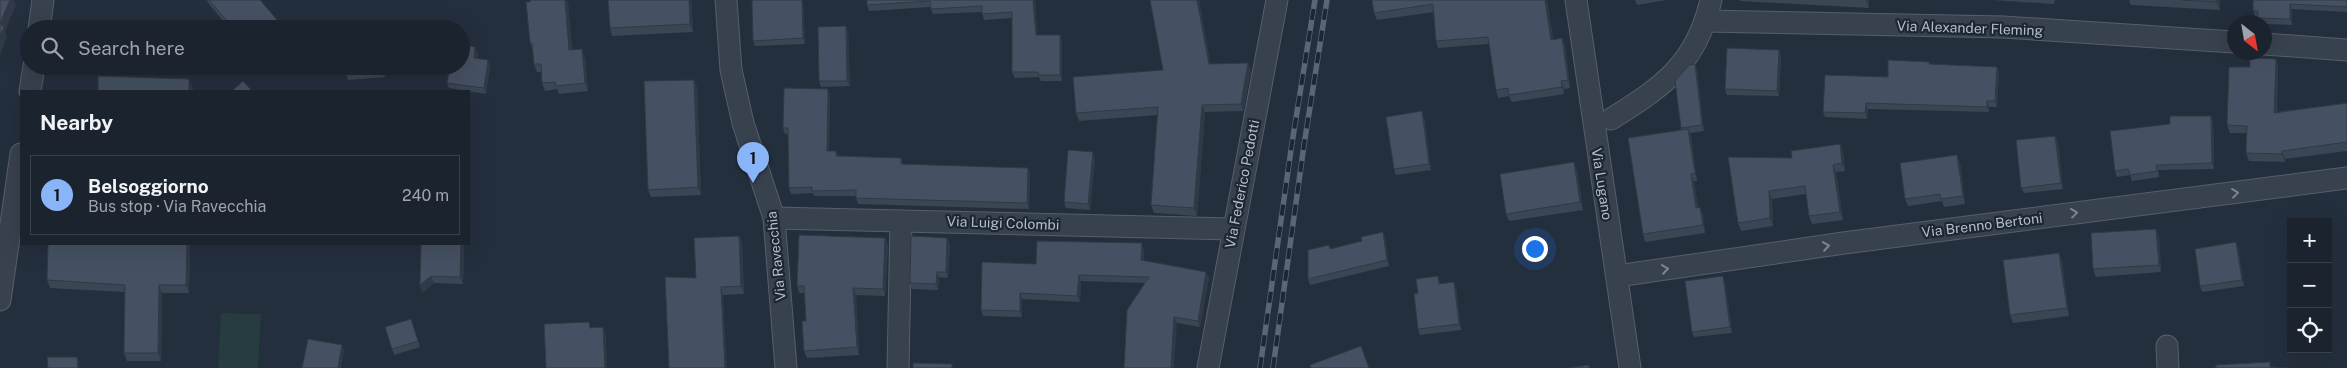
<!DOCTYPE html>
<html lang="en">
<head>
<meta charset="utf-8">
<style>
  body { margin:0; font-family:"Public Sans",sans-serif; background:#242b36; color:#f1f3f6 }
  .controls { position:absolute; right:15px; bottom:15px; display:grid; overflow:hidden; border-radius:0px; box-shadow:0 5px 20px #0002 }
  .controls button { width:45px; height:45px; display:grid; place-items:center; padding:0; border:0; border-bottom:1px solid #39404a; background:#1b232e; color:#f1f3f6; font:25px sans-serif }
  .compass { position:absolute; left:2227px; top:15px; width:45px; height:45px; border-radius:50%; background:#1b232e; box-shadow:0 5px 20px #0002; rotate:149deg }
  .you { position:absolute; left:1534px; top:248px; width:18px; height:18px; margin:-12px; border:4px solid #fff; border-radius:50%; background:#1a73e8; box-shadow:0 0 0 8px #1a73e833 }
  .badge { display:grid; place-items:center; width:32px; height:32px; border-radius:50%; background:#8ab4f8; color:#111; font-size:16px; font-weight:700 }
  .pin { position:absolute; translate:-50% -41px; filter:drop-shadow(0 1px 2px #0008) }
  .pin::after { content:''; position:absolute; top:26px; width:18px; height:15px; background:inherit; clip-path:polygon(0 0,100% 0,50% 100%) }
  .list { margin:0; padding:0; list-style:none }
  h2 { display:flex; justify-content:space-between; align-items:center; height:65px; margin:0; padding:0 20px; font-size:21px }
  h2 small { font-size:16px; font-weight:400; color:#a0a4aa }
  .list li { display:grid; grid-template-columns:32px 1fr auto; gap:15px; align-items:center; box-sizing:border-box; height:80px; margin:0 10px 10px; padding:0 10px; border:1px solid #39404a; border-radius:0px }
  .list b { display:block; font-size:19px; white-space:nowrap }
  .list p { margin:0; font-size:16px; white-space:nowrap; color:#a0a4aa }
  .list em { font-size:16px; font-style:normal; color:#a0a4aa }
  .icon { flex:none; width:28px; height:28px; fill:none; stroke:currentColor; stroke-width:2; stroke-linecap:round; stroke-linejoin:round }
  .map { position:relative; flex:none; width:2347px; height:368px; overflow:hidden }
  .search { position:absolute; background:#1b232e; box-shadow:0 5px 20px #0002; left:20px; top:20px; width:450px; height:55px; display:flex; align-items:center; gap:12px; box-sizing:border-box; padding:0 18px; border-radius:28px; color:#a0a4aa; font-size:19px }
  .panel { position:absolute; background:#1b232e; box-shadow:0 5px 20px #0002; left:20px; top:90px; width:450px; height:155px; border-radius:0px }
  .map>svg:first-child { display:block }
  .green { fill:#263c3f }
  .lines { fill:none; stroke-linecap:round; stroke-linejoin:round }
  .street-casing { stroke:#565f6c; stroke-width:23 }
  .street { stroke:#38414e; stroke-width:21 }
  .rail-casing { stroke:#5a6575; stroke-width:5.5 }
  .rail { stroke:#1d2633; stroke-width:4; stroke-dasharray:11; stroke-linecap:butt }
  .wall { fill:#3b4654 }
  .shaded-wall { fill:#303945 }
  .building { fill:#455162; stroke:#303945 }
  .oneway { stroke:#7c8592 }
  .labels { text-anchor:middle; stroke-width:4.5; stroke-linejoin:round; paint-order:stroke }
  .street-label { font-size:14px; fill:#b4bcc9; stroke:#1d2633 }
</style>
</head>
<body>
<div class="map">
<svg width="2347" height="368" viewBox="0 0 2347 368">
  <rect width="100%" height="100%" fill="#242f3e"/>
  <path class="green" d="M221,313L261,314L258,368H218Z"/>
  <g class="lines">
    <defs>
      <g id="street">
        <path d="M726,0L731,70L743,123L774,218L786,368"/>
        <path d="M1576,0L1630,368"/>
        <path d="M1706,21L2003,27L2234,42"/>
        <path d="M39,29L43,0"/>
        <path d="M2264,44L2347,50"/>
        <path d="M30,91L34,66"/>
        <path d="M1611,119C1664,86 1696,64 1711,0"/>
        <path d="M774,218L1232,229"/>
        <path d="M1617,276L1844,243L2347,178"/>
        <path d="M0,300L21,154"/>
        <path d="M2167,346L2168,368"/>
        <path d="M898,368L901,221"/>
        <path d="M1208,368L1277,0"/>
      </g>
    </defs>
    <use href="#street" class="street-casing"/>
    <use href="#street" class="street"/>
    <defs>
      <g id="rail">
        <path d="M1260,368L1292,143L1315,0"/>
        <path d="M1273,368L1304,145L1327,0"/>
      </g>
    </defs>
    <use href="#rail" class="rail-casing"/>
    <use href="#rail" class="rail"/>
  </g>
  <g class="wall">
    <path d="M207,0H260L285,29H230L209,4Z"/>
    <path d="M691,0L693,32L612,36L610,28Z"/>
    <path d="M752,0H802L803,3L805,44L755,46L753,41Z"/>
    <path d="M867,0H1035L1037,35H1060L1062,41V81H1041L1039,77L1015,78L1012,72V18L984,20L982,12L933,14L930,7L869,11L867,5Z"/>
    <path d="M1150,0H1199L1210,64L1251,71L1243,111L1205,112L1197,216L1154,213L1151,205L1158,115L1079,121L1076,113L1163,70Z"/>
    <path d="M1372,0H1547L1553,39L1565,45L1570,88L1564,89V94L1512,102L1509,96L1498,98L1496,90L1489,44L1438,48L1436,41L1434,12L1377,20L1374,13Z"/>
    <path d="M1635,0H1667L1637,5Z"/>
    <path d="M1740,0H1869V8L1740,1Z"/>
    <path d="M1992,0H2055L2054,4Z"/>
    <path d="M2129,0H2220V10L2131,5Z"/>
    <path d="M2253,0H2347V12L2292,9V25L2264,24V22H2259L2257,16H2255L2253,11Z"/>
    <path d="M568,3L572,50L585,57L588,91L559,94L557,89L545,91L542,83V72H537L534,64L533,51L530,43Z"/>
    <path d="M848,31L850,86L821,87L819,81Z"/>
    <path d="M1779,50L1781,56L1779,96L1727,95L1725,89Z"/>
    <path d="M478,53L477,58L490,65L486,94L449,88L447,83Z"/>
    <path d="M2276,59L2278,66L2277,112L2347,103V151L2285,159V162L2249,161L2246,153L2247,133H2230L2227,125L2250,67Z"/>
    <path d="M1929,62L1930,64L1997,67L1999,73L1997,107H1989V112L1868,109L1867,119L1825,117L1823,112L1888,77Z"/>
    <path d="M384,66L385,77L348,80L346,74Z"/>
    <path d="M1697,70L1704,131L1690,133L1691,136L1697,181H1694L1698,208L1703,215L1705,233L1645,242L1643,234L1681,130V128Z"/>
    <path d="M697,87L701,195L651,197L648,190Z"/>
    <path d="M830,94L829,151H836L838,156L901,158L903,165L1028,168L1030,174L1029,209L858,204L856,198V196H814L813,193L791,194L789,188L788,134H785L783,128Z"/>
    <path d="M1424,117L1431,170L1396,175L1394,169Z"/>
    <path d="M2213,121L2214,169L2158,170L2159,177L2132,181L2130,175L2117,177L2115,171Z"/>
    <path d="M2058,142L2063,189L2024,193L2021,188Z"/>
    <path d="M1840,144L1843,152L1845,171L1836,172L1843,220L1812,224L1809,216L1806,194L1772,199L1773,226L1741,231L1738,223L1792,158Z"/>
    <path d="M1095,158L1090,210L1066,208L1064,202Z"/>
    <path d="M1960,163L1965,204L1944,207L1942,201L1908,206L1905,199Z"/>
    <path d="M1577,170L1583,210L1509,221L1506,214Z"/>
    <path d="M739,236L742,243L744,294L723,295L696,278Z"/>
    <path d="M2159,236L2161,272L2096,277L2093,269Z"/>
    <path d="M885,238L888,245L885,296L856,295L859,355L807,358L804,351L806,321L804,293H799L797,286Z"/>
    <path d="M1385,238L1389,266L1310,285L1308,279L1330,249Z"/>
    <path d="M48,244H190L189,293H162L161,361H127L124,353L125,292L50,288L47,280Z"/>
    <path d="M421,244H464L463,284L434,283L422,293L420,285Z"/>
    <path d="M950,244L948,278L939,277L938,290L912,289L910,283Z"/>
    <path d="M2238,248L2244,286L2202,292L2200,286Z"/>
    <path d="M1144,250V261L1209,278L1200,327L1177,323L1145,283L1081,281L1080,302L1022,299V317L983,316L981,310L1036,264Z"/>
    <path d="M2059,253L2062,261L2069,316L2013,323L2010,315Z"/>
    <path d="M1438,276L1440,284L1456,288L1461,330L1420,335L1418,329V293Z"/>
    <path d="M1725,282L1732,333L1694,337L1692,332Z"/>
    <path d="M411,319L420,347L394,355L385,327Z"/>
  </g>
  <g class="shaded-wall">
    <path d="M10,0H14L16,5L5,31L7,37L0,55V24Z"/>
    <path d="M565,0H567L568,3L572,58L569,50Z"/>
    <path d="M689,0H691L693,32L690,24Z"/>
    <path d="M802,0L803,3L805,44L803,38Z"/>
    <path d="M1033,0H1035L1038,41L1036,35Z"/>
    <path d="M1197,0H1199L1212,71L1209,64Z"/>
    <path d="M1545,0H1547L1554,47L1551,40Z"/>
    <path d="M1866,0H1869V8Z"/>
    <path d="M2217,0H2220V10L2217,2Z"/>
    <path d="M2290,4L2292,9V25L2290,19Z"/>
    <path d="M846,26L848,31L850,86L847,81Z"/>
    <path d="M1060,35L1062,41V81L1060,75Z"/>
    <path d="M1562,38L1565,45L1570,88L1568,80Z"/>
    <path d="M475,47L478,53L476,64L474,58Z"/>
    <path d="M582,49L585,57L588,91L585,83Z"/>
    <path d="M1779,50L1781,56L1779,96L1777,91Z"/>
    <path d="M2276,59L2278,66L2276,120L2274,113Z"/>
    <path d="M488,60L490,65L486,94L484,88Z"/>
    <path d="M1248,63L1251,71L1243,111L1241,104Z"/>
    <path d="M1695,64L1697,70L1704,131L1702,125Z"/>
    <path d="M382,66H384L385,77L383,72Z"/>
    <path d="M1997,67L1999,73L1997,107L1995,101Z"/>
    <path d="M189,79L193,88V91H189Z"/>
    <path d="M694,80L697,87L701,195L698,187Z"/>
    <path d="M1561,81L1564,89V94L1562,87Z"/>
    <path d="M828,89L830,94L829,157L827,151Z"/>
    <path d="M1987,101L1989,107V112L1987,107Z"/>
    <path d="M1866,103L1868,109L1867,119L1865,113Z"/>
    <path d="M1202,105L1205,112L1197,216L1194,208Z"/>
    <path d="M1422,111L1424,117L1431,170L1429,164Z"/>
    <path d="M2211,116L2213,121L2214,169L2212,163Z"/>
    <path d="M1688,129L1691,136L1697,181L1695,173Z"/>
    <path d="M2055,136L2058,142L2063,189L2061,183Z"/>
    <path d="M1840,144L1843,152L1845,171L1842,163Z"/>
    <path d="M2282,151L2285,159V162L2282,154Z"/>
    <path d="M1093,152L1095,158L1090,210L1088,204Z"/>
    <path d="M1957,155L1960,163L1965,204L1963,196Z"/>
    <path d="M1574,162L1577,170L1583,210L1580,202Z"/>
    <path d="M1833,165L1836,172L1843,220L1840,212Z"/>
    <path d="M1028,168L1030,174L1029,209L1027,203Z"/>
    <path d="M1691,174L1694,181L1699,216L1696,208Z"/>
    <path d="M1769,191L1772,199L1773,226L1770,218Z"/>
    <path d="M1700,207L1703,215L1705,233L1703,225Z"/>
    <path d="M2156,229L2159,236L2161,272L2159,265Z"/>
    <path d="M1383,232L1385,238L1389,266L1387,260Z"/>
    <path d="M739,236L742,243L744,294L741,286Z"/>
    <path d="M885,238L888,245L885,296L883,289Z"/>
    <path d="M947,238L950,244L948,278L946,272Z"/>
    <path d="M2236,242L2238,248L2244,286L2242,280Z"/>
    <path d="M1142,243L1144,250V267L1141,260Z"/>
    <path d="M187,244H190L189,293L186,285Z"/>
    <path d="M461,244H464L463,284L460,277Z"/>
    <path d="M2059,253L2062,261L2069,316L2067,308Z"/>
    <path d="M937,272L939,277L938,290L936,284Z"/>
    <path d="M1206,272L1209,278L1200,327L1198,321Z"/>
    <path d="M1079,275L1081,281L1080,302L1077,296Z"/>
    <path d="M431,276L434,283L422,293L420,285Z"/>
    <path d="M1723,276L1725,282L1732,333L1730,327Z"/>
    <path d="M1454,282L1456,288L1461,330L1459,324Z"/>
    <path d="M159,285L162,293L161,361L158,353Z"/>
    <path d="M721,287L723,295L727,368H725Z"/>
    <path d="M853,288L856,295L859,355L857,347Z"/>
    <path d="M1020,293L1022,299V317L1020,311Z"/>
    <path d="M1174,317L1177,323L1174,368H1171Z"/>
    <path d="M603,327L606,335L607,368H605Z"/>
    <path d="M342,345L344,351L341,368H338Z"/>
    <path d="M77,357L79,363V368H78Z"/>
  </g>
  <g class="building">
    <path d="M0,0H10L0,24Z"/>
    <path d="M209,0H260L285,29H234Z"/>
    <path d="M530,0H565L569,50L582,49L585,83L556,86L555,82L542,83L541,64H534L532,43H530L526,2H530Z"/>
    <path d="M608,0H689L690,24L610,28Z"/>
    <path d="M752,0H802L803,38L753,41Z"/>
    <path d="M867,0H1033L1036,35H1060V75H1039L1038,72H1012V12L982,14V6L931,9L930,1L867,5Z"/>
    <path d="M1150,0H1197L1209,64L1248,63L1241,104L1202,105L1194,208L1151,205L1158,107L1076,113L1073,77L1163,70Z"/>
    <path d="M1372,0H1545L1551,40L1562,38L1568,80L1561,81L1562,87L1509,95L1508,88L1496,90L1488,37L1436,41L1433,4L1374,13Z"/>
    <path d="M2182,0H2217V2Z"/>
    <path d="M2253,0H2347V7L2290,4V19L2257,18L2258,11H2253Z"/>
    <path d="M0,24L4,27L0,36Z"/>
    <path d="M379,26V29H347Z"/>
    <path d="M846,26L847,81H819L818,27Z"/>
    <path d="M461,45L475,47L474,58L488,60L484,88L447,83L450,66H461Z"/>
    <path d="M1727,48L1779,50L1777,91L1725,89Z"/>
    <path d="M2250,58L2276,59L2274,113L2347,103V142L2282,151V154L2246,153L2247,126L2227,125L2229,67H2250Z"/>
    <path d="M1888,60L1929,62V64L1997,67L1995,101H1987V107L1866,103L1865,113L1823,112L1825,75L1888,77Z"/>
    <path d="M1695,64L1702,125L1681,128L1675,81L1689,65Z"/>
    <path d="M345,66H382L383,72L346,74Z"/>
    <path d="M98,76L189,79V91H98Z"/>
    <path d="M694,80L698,187L648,190L644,81Z"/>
    <path d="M243,81L252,91H232Z"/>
    <path d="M784,88L828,89L827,151H836V156L901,158V164L1028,168L1027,203L856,198V190L812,191V187L789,188L788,128H783Z"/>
    <path d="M1422,111L1429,164L1394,169L1386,117Z"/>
    <path d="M2170,116H2211L2212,163L2156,165L2157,171L2130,175L2128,169L2115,171L2110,131L2170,124Z"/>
    <path d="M1688,129L1695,173L1691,174L1696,208L1700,207L1703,225L1643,234L1628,138Z"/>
    <path d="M2055,136L2061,183L2021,188L2016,140Z"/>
    <path d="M1840,144L1842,163L1833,165L1840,212L1809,216L1805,186L1769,191L1770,218L1738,223L1728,157L1792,158L1791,151Z"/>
    <path d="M1068,150L1093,152L1088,204L1064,202Z"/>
    <path d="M1957,155L1963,196L1941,199L1940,194L1905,199L1900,163Z"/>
    <path d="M1574,162L1580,202L1506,214L1500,174Z"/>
    <path d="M2156,229L2159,265L2093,269L2091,233Z"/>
    <path d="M1383,232L1387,260L1308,279V250L1329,245L1330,249L1362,241L1361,237Z"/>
    <path d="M799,235L885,238L883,289L853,288L857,347L804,351L802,321H806L804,286H797Z"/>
    <path d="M739,236L741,286L721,287L725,368H669L665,277L696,278L694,238Z"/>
    <path d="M911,236L947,238L946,272H937L936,284L910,283Z"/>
    <path d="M1037,241L1142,243L1141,260L1206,272L1198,321L1174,317L1171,368H1124L1127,310L1149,277L1079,275L1077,296L1020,293V311L981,310L982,262L1036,264Z"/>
    <path d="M2236,242L2242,280L2200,286L2195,249Z"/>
    <path d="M48,244H187L186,285H159L158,353H124L125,285L47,280Z"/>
    <path d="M421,244H461L460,277L431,276L420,285Z"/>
    <path d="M2059,253L2067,308L2010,315L2003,260Z"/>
    <path d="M1438,276L1439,284L1454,282L1459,324L1418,329L1414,294L1418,293L1416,279Z"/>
    <path d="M1723,276L1730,327L1692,332L1685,281Z"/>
    <path d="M411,319L418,341L392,349L385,327Z"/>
    <path d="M589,322L590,328L603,327L605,368H546L544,324Z"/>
    <path d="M308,339L342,345L338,368H302Z"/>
    <path d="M1361,346L1369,368H1311L1310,365Z"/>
    <path d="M47,357H77L78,368H48Z"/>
    <path d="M2270,362V367L2287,368H2213H2216V365Z"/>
    <path d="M913,363L952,364V368H913Z"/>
    <path d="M1589,365V368H1568Z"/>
  </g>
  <defs><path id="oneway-chevron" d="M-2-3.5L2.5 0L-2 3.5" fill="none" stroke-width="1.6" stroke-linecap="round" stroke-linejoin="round" transform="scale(1.25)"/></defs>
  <g class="oneway">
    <use href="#oneway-chevron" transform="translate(2235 193) rotate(-7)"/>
    <use href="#oneway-chevron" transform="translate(2074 213) rotate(-7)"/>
    <use href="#oneway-chevron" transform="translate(1826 246) rotate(-8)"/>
    <use href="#oneway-chevron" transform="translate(1665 269) rotate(-8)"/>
  </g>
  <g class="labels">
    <g class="street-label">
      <text transform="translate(1970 28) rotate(2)" y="5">Via Alexander Fleming</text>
      <text transform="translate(1242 184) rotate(-79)" y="5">Via Federico Pedotti</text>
      <text transform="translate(1602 184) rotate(81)" y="5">Via Lugano</text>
      <text transform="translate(1003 223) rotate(2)" y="5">Via Luigi Colombi</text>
      <text transform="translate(1982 225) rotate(-7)" y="5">Via Brenno Bertoni</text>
      <text transform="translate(776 256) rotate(-96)" y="5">Via Ravecchia</text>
    </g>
  </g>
</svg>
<div class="controls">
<button>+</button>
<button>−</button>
<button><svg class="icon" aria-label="locate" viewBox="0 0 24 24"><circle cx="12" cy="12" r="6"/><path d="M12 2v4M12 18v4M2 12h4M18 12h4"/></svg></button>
</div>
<svg class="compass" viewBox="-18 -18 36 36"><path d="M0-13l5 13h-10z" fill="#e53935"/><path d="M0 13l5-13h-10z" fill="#a0a4aa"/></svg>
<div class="you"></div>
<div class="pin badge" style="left:753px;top:183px">1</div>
<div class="search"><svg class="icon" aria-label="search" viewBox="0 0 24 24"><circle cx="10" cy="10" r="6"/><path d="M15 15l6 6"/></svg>Search here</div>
<section class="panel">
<h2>Nearby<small></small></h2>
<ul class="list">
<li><span class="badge">1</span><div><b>Belsoggiorno</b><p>Bus stop · Via Ravecchia</p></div><em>240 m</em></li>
</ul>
</section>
</div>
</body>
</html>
